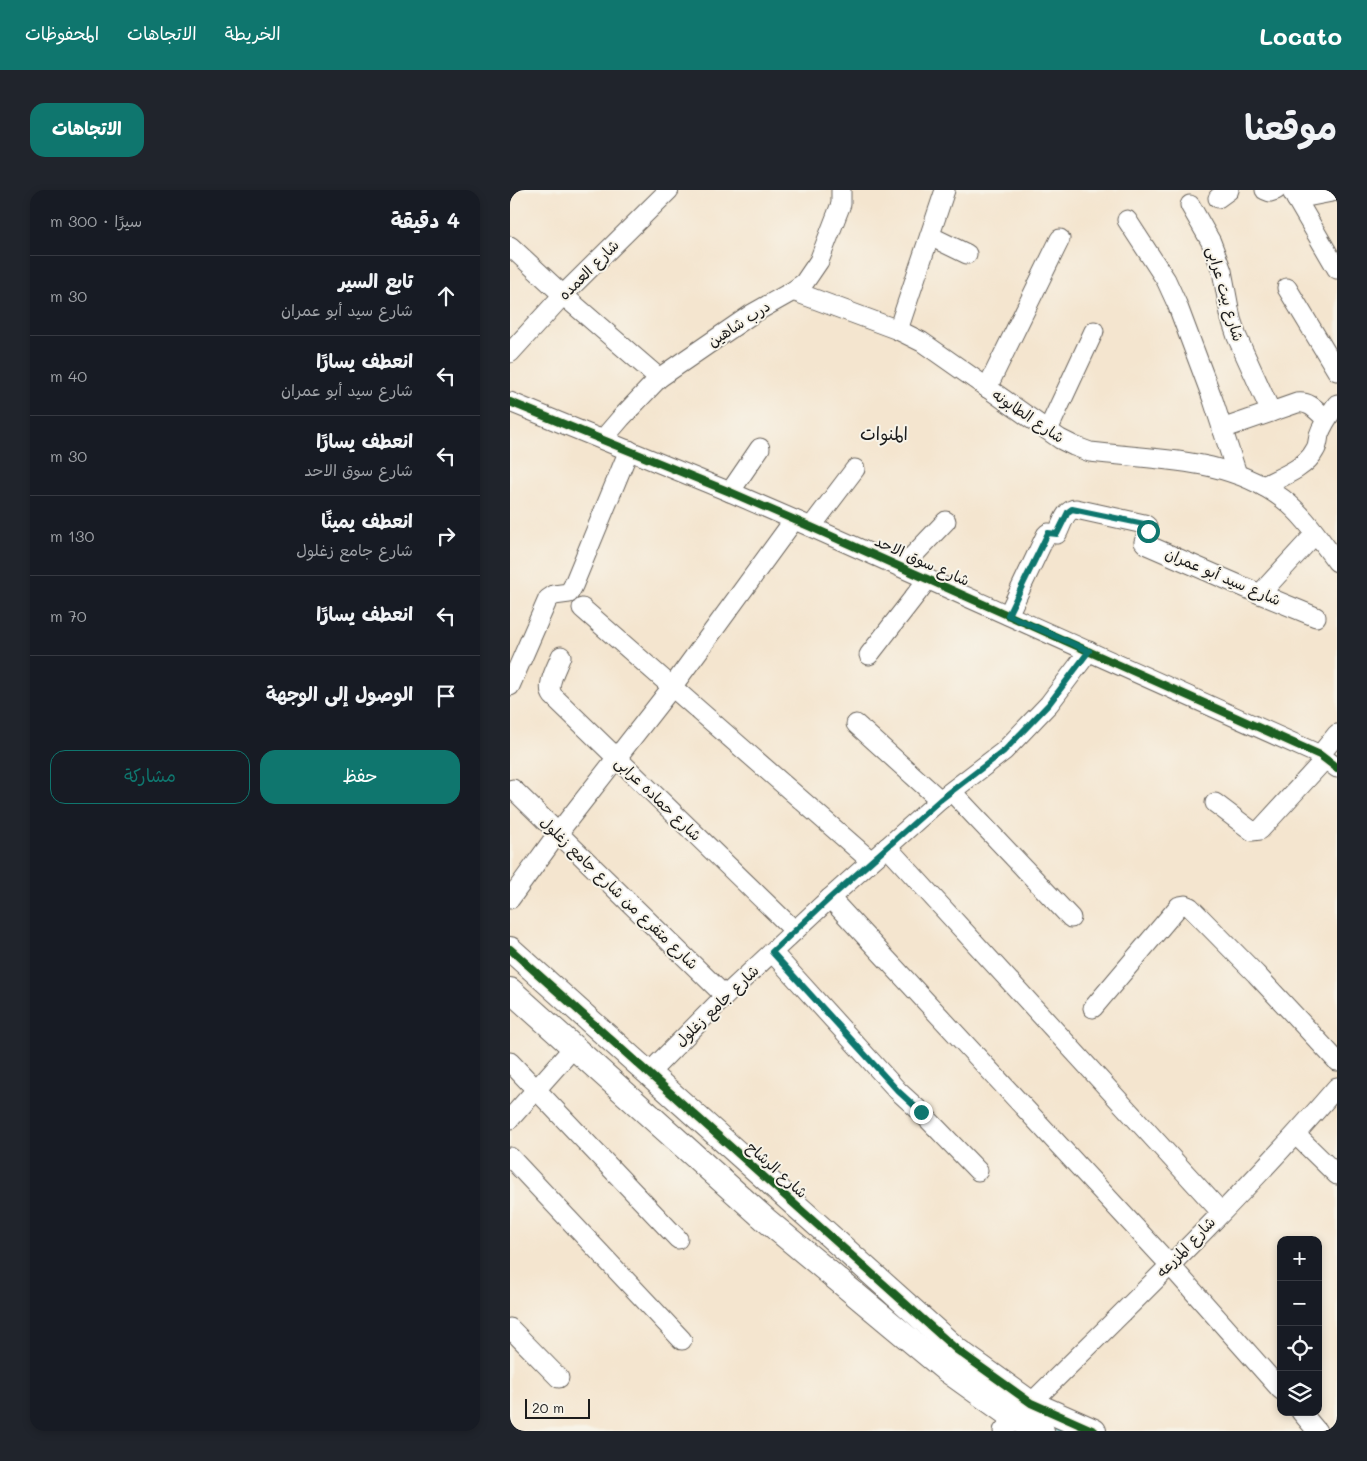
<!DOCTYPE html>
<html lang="ar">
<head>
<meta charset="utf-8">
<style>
  body { margin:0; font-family:Mali,"Playpen Sans Arabic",sans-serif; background:#20242c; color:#f1f3f6; direction:rtl }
  .controls { position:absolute; right:15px; bottom:15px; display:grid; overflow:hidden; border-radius:10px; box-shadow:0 2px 8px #0003 }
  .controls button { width:45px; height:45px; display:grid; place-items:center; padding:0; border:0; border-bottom:1px solid #363941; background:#171b24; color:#f1f3f6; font:25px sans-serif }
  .scale { position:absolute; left:15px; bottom:12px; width:65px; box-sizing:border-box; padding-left:5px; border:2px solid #1c1c1c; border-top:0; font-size:14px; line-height:18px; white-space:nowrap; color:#1c1c1c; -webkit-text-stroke:4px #f7f3e8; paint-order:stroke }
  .stop { position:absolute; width:15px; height:15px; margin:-11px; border:4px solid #0f766e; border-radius:50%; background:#fff }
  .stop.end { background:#0f766e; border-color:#fff; box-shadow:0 1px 5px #0008 }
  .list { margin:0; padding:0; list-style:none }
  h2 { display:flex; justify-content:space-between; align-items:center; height:65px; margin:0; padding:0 20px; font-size:21px }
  h2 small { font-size:16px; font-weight:400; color:#9ea1a6 }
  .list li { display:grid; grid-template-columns:32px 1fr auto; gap:15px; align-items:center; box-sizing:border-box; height:80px; padding:0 20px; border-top:1px solid #363941 }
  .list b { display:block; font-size:19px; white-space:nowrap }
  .list p { margin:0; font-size:16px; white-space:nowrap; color:#9ea1a6 }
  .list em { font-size:16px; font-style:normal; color:#9ea1a6 }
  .actions { display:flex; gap:10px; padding:15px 20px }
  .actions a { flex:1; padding:11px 0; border:1px solid #0f766e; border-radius:15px; text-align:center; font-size:18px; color:#0f766e }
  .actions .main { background:#0f766e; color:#fff }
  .icon { flex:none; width:28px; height:28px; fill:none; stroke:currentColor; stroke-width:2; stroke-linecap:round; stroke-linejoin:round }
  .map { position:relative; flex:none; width:827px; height:1241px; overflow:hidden; direction:ltr; border-radius:15px }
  header { display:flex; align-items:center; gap:30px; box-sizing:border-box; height:70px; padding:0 25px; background:#0f766e; color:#fff }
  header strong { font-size:24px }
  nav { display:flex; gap:28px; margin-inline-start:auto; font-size:18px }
  .intro { display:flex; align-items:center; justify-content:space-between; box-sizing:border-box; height:120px; padding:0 30px }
  h1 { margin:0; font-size:35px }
  .button { padding:12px 22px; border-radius:15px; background:#0f766e; color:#fff; font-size:18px; font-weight:700 }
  main { display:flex; gap:30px; padding:0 30px }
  aside { flex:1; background:#171b24; border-radius:15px; box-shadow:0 2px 8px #0003 }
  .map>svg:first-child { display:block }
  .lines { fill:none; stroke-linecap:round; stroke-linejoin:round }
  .stream { stroke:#3aabb6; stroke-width:6 }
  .minor-casing { stroke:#68625b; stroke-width:21 }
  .tertiary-casing { stroke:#68625b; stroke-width:26 }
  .minor { stroke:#fff; stroke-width:19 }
  .tertiary { stroke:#fff; stroke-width:24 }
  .cycleway-casing { stroke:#f7f3e8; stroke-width:11 }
  .cycleway { stroke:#1b5e20; stroke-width:8 }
  .route { stroke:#0f766e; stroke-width:6 }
  .labels { text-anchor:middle; stroke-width:4; stroke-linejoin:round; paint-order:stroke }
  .street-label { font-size:15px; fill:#1c1c1c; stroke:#f7f3e8 }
  .quarter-label { font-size:18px; fill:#1c1c1c; stroke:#f7f3e8 }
</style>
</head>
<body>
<header>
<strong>Locato</strong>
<nav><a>الخريطة</a><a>الاتجاهات</a><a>المحفوظات</a></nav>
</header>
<div class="intro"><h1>موقعنا</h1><a class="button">الاتجاهات</a></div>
<main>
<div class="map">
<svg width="827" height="1241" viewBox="0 0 827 1241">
  <rect width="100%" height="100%" fill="#f7f3e8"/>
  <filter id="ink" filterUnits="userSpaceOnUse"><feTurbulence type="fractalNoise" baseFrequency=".02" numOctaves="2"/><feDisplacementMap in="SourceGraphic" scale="10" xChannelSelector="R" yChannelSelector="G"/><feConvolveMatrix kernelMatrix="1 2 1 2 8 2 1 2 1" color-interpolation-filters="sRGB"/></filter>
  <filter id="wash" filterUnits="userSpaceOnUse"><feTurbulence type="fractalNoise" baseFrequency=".0096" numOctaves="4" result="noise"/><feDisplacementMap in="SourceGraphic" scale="20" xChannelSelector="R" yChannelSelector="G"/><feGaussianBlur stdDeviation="1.12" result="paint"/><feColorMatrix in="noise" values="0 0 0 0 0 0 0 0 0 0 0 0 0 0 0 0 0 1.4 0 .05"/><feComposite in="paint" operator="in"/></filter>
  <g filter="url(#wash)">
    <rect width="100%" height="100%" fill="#f4e5cf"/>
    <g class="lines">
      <path class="stream" d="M536,1233L553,1241"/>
    </g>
  </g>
  <g filter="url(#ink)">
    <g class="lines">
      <defs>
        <g id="minor">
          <path d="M755,0L760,2L766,0"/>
          <path d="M781,0L827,79"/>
          <path d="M708,8L719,0"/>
          <path d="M786,9L827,1"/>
          <path d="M680,15L701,52L712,81L721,129L727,147L761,222"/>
          <path d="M617,30L656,90L667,114L703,210L727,284"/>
          <path d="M420,46L457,64"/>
          <path d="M0,56L53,105L149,188"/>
          <path d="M777,98L827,181"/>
          <path d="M283,101L388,140L412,152L550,249L564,256L580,262C645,270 719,267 773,309C795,326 810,350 827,372"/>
          <path d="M388,140L435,0"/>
          <path d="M0,163L53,105L159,0"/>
          <path d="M477,198L550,49"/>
          <path d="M0,212L220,302L301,337L810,565L827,578"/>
          <path d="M712,239L787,213C800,211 807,221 816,229"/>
          <path d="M538,240L584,141"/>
          <path d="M93,249L111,228L149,188L242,124L283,101L294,93L309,71L331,14V0"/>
          <path d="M753,296C771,287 796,278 805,260C808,256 808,250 809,245C813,233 820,224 827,214"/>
          <path d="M220,302L250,258"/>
          <path d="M301,337L345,279"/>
          <path d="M392,377L436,331"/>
          <path d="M750,404L805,344"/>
          <path d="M72,418L361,671"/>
          <path d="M498,425L536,345L538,343L547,344C552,335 555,319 566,319L634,334L637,336L638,341L634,352L637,355L750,404L806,427"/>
          <path d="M359,465L418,389"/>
          <path d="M51,466C47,477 35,496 43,506L285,741"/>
          <path d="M0,496L38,409L44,405L59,403L63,396L119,260"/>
          <path d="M346,534L430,610"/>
          <path d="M810,565L827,544"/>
          <path d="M3,599L215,806"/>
          <path d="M442,602L561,728"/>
          <path d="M705,613L742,641L750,640L815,569"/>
          <path d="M377,657L711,1022"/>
          <path d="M320,708L660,1075L771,1200"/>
          <path d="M0,709L48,643L162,497L284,330"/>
          <path d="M262,762L388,901L411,922L468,981"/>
          <path d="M583,818L669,716L675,715L680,717L746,784L827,871"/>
          <path d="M0,872L168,1049"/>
          <path d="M139,883L215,806L320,708L430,610L494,561L539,514L579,461"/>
          <path d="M0,929L64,857"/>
          <path d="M786,945L827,985"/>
          <path d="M0,967L172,1150"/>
          <path d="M0,1138L49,1188"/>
          <path d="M791,1222L807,1241"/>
          <path d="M493,1241C606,1128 723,1018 827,897"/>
        </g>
        <g id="tertiary">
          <path d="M0,759L447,1160L521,1213L584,1241"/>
          <path d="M0,800L256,1030L435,1179L505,1229L532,1241"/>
        </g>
      </defs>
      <use href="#minor" class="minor-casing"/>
      <use href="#tertiary" class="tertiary-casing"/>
      <use href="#minor" class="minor"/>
      <use href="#tertiary" class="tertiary"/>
      <defs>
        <g id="cycleway">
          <path d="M0,212L220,302L301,337L810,565L827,578"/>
          <path d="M0,759L447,1160L521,1213L584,1241"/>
        </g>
      </defs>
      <use href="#cycleway" class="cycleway-casing"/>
      <use href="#cycleway" class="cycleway"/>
    </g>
  </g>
  <g class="lines" filter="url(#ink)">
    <path class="route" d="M411,922L388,901L262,762L320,708L430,610L494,561L539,514L579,461L498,425L538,343L547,344L558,322L562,319L634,334L637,336L638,341"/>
  </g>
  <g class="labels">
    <g class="street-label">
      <text transform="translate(79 80) rotate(-45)" y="5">شارع العمده</text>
      <text transform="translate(715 104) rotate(74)" y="5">شارع بيت عرابى</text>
      <text transform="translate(229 134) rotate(-33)" y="5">درب شاهين</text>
      <text transform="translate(518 226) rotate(34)" y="5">شارع الطابونه</text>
      <text transform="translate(412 371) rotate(24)" y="5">شارع سوق الاحد</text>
      <text transform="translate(713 387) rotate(23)" y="5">شارع سيد أبو عمران</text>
      <text transform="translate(148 609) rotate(44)" y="5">شارع حماده عرابى</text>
      <text transform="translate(109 703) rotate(44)" y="5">شارع متفرع من شارع جامع زغلول</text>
      <text transform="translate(207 816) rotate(-44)" y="5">شارع جامع زغلول</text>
      <text transform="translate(267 980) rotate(42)" y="5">شارع الرشاح</text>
      <text transform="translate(676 1057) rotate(-46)" y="5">شارع المزرعه</text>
    </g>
    <g class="quarter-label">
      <text x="374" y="250">المنوات</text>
    </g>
  </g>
</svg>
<div class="controls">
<button>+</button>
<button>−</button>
<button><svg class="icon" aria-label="locate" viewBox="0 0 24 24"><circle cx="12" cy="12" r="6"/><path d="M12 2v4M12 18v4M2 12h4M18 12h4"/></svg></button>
<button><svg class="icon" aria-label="layers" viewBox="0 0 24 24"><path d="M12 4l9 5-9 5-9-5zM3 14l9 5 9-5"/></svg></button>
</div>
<div class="scale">20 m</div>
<div class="stop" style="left:638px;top:341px"></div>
<div class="stop end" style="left:411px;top:922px"></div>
</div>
<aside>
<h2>4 دقيقة<small>سيرًا · 300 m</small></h2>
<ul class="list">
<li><svg class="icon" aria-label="ahead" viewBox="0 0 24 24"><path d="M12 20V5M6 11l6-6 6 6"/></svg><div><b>تابع السير</b><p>شارع سيد أبو عمران</p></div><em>30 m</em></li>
<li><svg class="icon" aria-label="left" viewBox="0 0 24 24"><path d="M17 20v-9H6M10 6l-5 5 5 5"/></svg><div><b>انعطف يسارًا</b><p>شارع سيد أبو عمران</p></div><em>40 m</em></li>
<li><svg class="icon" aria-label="left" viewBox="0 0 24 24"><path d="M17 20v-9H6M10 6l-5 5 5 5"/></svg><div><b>انعطف يسارًا</b><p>شارع سوق الاحد</p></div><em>30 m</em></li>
<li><svg class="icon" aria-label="right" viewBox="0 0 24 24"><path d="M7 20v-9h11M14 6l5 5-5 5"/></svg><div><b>انعطف يمينًا</b><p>شارع جامع زغلول</p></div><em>130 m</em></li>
<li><svg class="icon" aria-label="left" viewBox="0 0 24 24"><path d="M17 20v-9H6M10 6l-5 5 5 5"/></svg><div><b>انعطف يسارًا</b></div><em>70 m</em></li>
<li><svg class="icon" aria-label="arrive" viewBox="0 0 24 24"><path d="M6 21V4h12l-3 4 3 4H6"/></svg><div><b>الوصول إلى الوجهة</b></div></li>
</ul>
<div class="actions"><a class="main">حفظ</a><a>مشاركة</a></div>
</aside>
</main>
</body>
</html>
